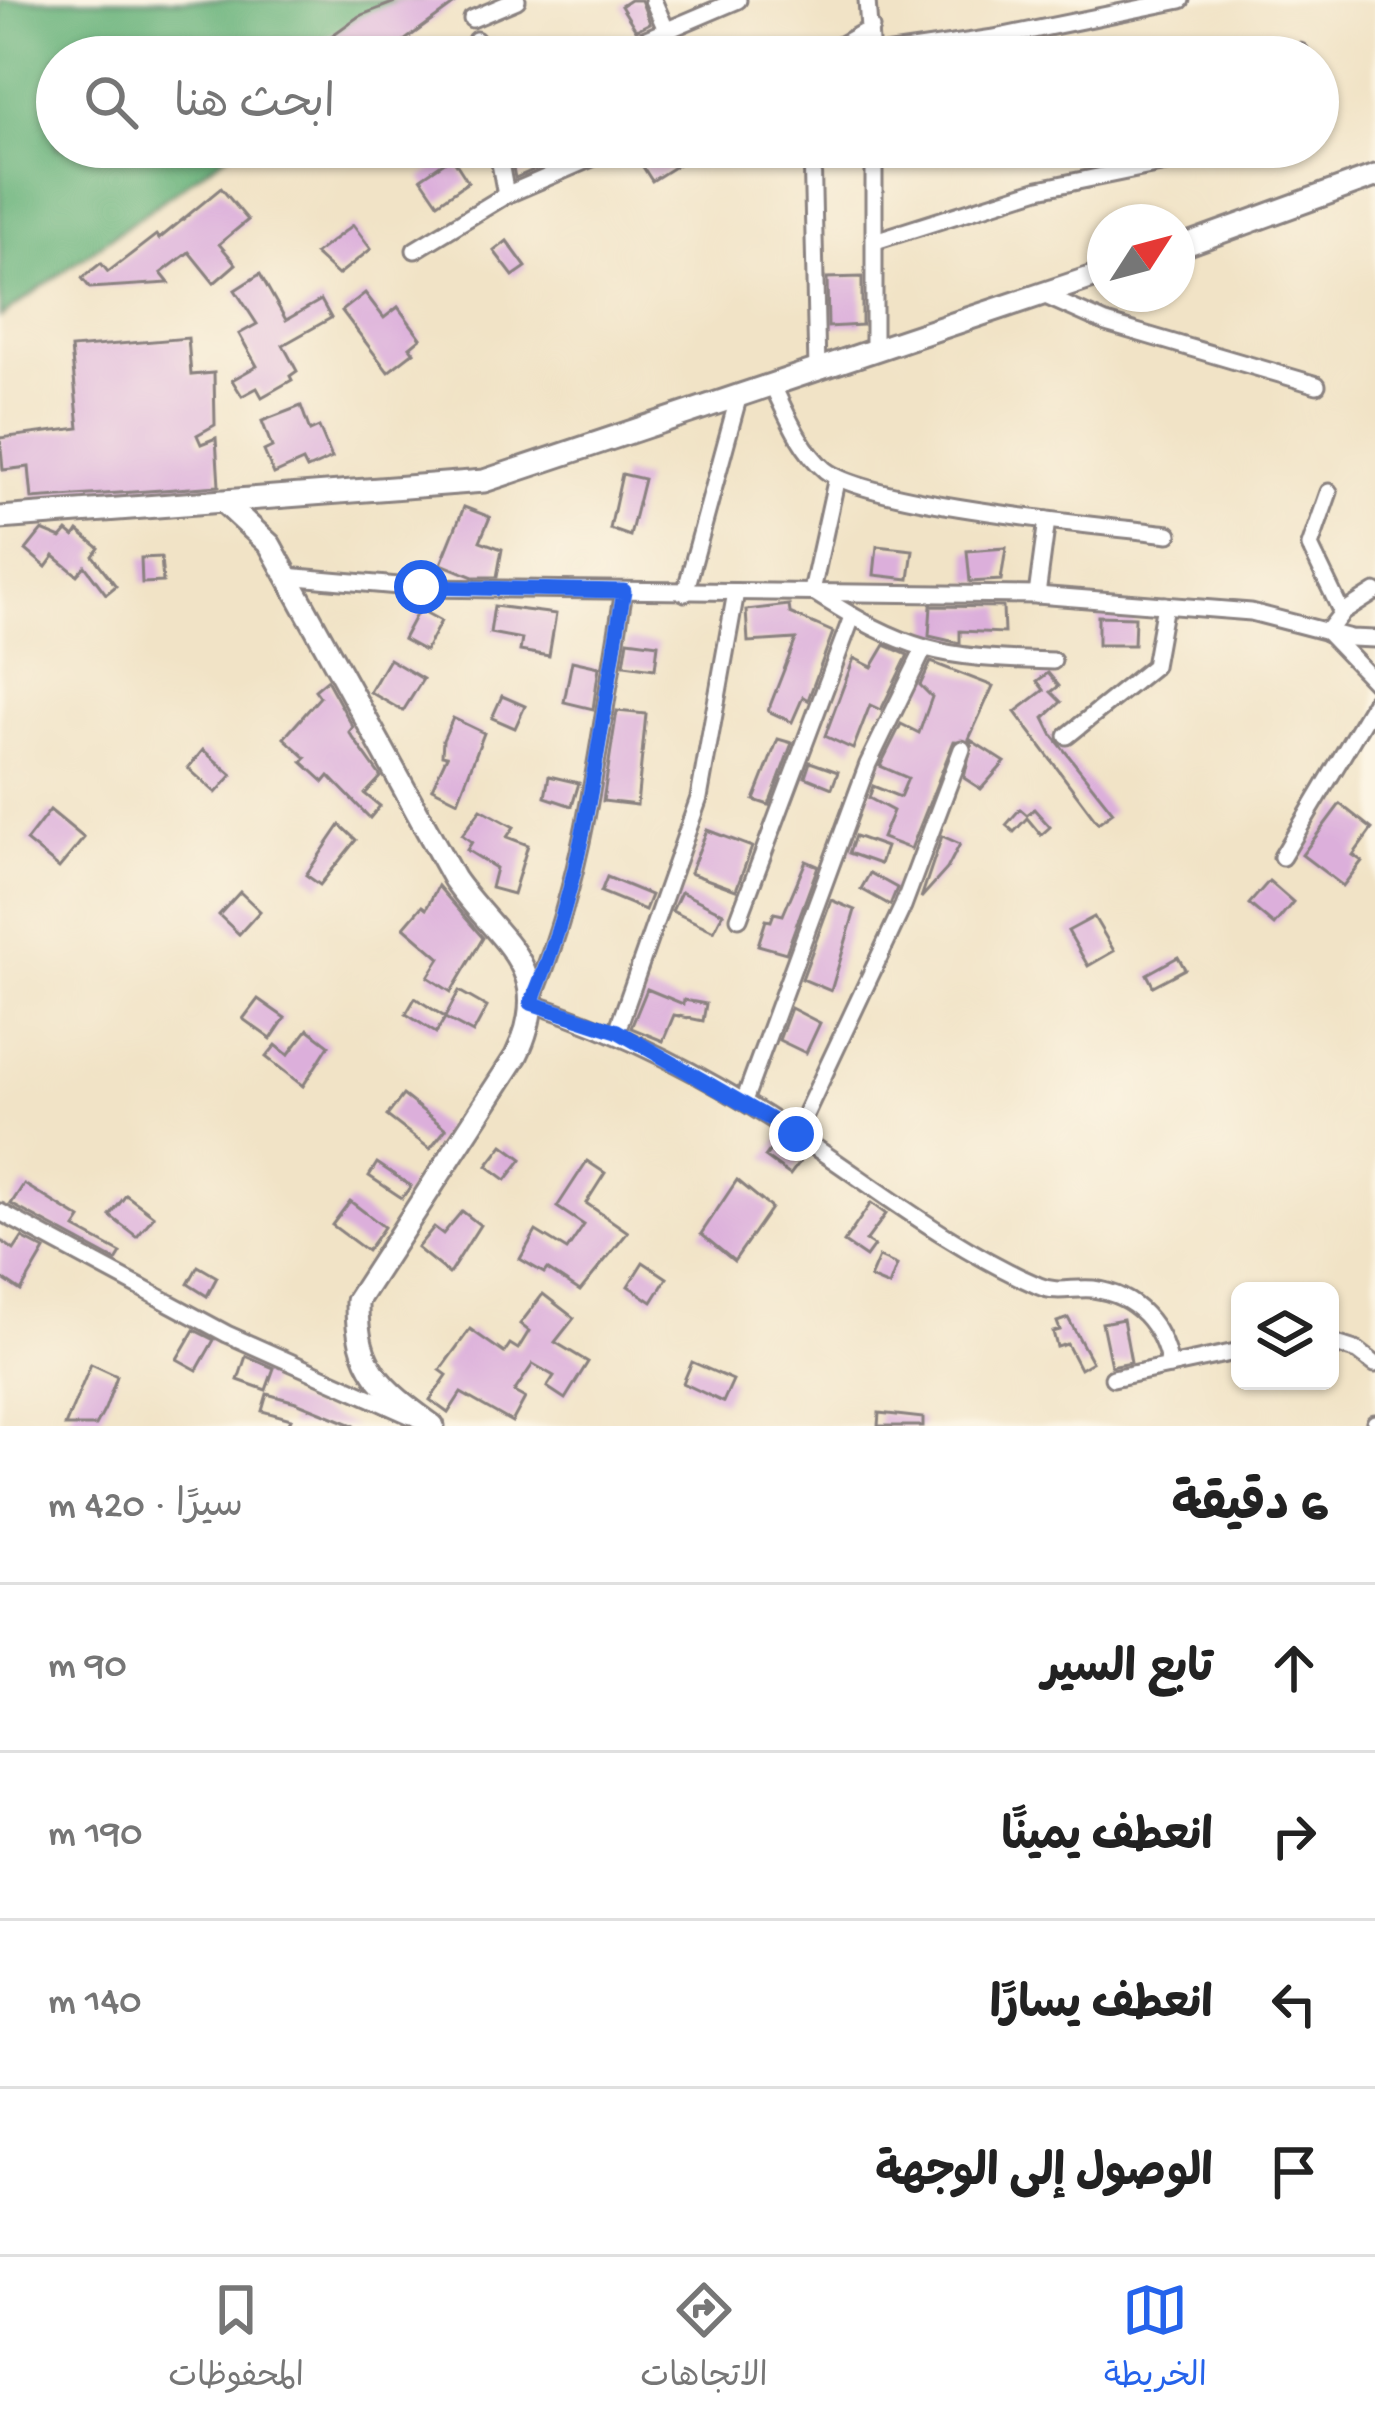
<!DOCTYPE html>
<html lang="ar">
<head>
<meta charset="utf-8">
<style>
  body { margin:0; font-family:"Gochi Hand","Playpen Sans Arabic",sans-serif; background:#f2f2f2; color:#222; direction:rtl }
  .controls { position:absolute; right:36px; bottom:36px; display:grid; overflow:hidden; border-radius:18px; box-shadow:0 3px 9px #0004 }
  .controls button { width:108px; height:108px; display:grid; place-items:center; padding:0; border:0; border-bottom:3px solid #e0e0e0; background:#fff; color:#222; font:60px sans-serif }
  .compass { position:absolute; left:1087px; top:204px; width:108px; height:108px; border-radius:50%; background:#fff; box-shadow:0 3px 9px #0004; rotate:54deg }
  .stop { position:absolute; width:36px; height:36px; margin:-27px; border:9px solid #2563eb; border-radius:50%; background:#fff }
  .stop.end { background:#2563eb; border-color:#fff; box-shadow:0 3px 12px #0008 }
  .list { margin:0; padding:0; list-style:none }
  h2 { display:flex; justify-content:space-between; align-items:center; height:156px; margin:0; padding:0 48px; font-size:51px }
  h2 small { font-size:39px; font-weight:400; color:#767676 }
  .list li { display:grid; grid-template-columns:78px 1fr auto; gap:36px; align-items:center; box-sizing:border-box; height:168px; padding:0 48px; border-top:3px solid #e0e0e0 }
  .list b { display:block; font-size:45px; white-space:nowrap }
  .list em { font-size:39px; font-style:normal; color:#767676 }
  .icon { flex:none; width:66px; height:66px; fill:none; stroke:currentColor; stroke-width:2; stroke-linecap:round; stroke-linejoin:round }
  .map { position:relative; flex:none; width:1375px; height:1426px; overflow:hidden; direction:ltr }
  .search { position:absolute; background:#fff; box-shadow:0 3px 9px #0004; left:36px; right:36px; top:36px; height:132px; display:flex; align-items:center; gap:30px; box-sizing:border-box; padding:0 42px; border-radius:66px; color:#767676; font-size:45px }
  .sheet { height:828px; background:#fff }
  nav { display:flex; justify-content:space-around; align-items:center; box-sizing:border-box; height:168px; border-top:3px solid #e0e0e0; background:#fff; font-size:33px; color:#767676 }
  nav a { display:grid; justify-items:center; gap:6px }
  nav .on { color:#2563eb }
  .map>svg:first-child { display:block }
  .forest { fill:#68b27a; stroke:#456a5a; stroke-width:3 }
  .building { fill:#dcafdb }
  .lines { fill:none; stroke-linecap:round; stroke-linejoin:round }
  .street-casing { stroke:#8a8280; stroke-width:21 }
  .secondary-casing { stroke:#8a8280; stroke-width:27 }
  .street { stroke:#fff; stroke-width:15 }
  .secondary { stroke:#fff; stroke-width:21 }
  .route { stroke:#2563eb; stroke-width:15 }
</style>
</head>
<body>
<div class="map">
<svg width="1375" height="1426" viewBox="0 0 1375 1426">
  <rect width="100%" height="100%" fill="#fcf5e5"/>
  <filter id="ink" filterUnits="userSpaceOnUse"><feTurbulence type="fractalNoise" baseFrequency=".00833" numOctaves="2"/><feDisplacementMap in="SourceGraphic" scale="24" xChannelSelector="R" yChannelSelector="G"/><feConvolveMatrix kernelMatrix="1 2 1 2 8 2 1 2 1" color-interpolation-filters="sRGB"/></filter>
  <filter id="wash" filterUnits="userSpaceOnUse"><feTurbulence type="fractalNoise" baseFrequency=".004" numOctaves="4" result="noise"/><feDisplacementMap in="SourceGraphic" scale="48" xChannelSelector="R" yChannelSelector="G"/><feGaussianBlur stdDeviation="2.7" result="paint"/><feColorMatrix in="noise" values="0 0 0 0 0 0 0 0 0 0 0 0 0 0 0 0 0 1.4 0 .05"/><feComposite in="paint" operator="in"/></filter>
  <g filter="url(#wash)">
    <rect width="100%" height="100%" fill="#f1e3c6"/>
    <path class="forest" d="M0,0H422L350,57H57V147H237L0,317Z"/>
    <g id="blocks">
      <g class="building">
        <path d="M400,0H460L382,57H319L313,49L359,16Z"/>
        <path d="M630,0H641L650,23L636,30L621,6Z"/>
        <path d="M509,147H542L549,163L515,178Z"/>
        <path d="M657,147H691L675,157L679,164L652,181L638,159Z"/>
        <path d="M452,157L468,182L438,203L421,178Z"/>
        <path d="M221,188L248,220L219,244L236,264L214,283L189,252L161,273L169,283L90,288L82,278L101,263L108,272L156,235L159,239Z"/>
        <path d="M353,225L371,249L338,275L315,254Z"/>
        <path d="M507,241L526,267L513,276L494,251Z"/>
        <path d="M260,274L286,320L321,300L331,318L283,345L297,371L290,376L292,380L262,397L257,388L242,396L232,380L257,366L239,334L257,324L235,290Z"/>
        <path d="M862,277V325L828,327L827,278Z"/>
        <path d="M365,293L384,318L398,307L421,338L410,347L414,352L388,372L342,311Z"/>
        <path d="M188,338L191,375L214,373L215,425L197,435L201,444L216,438L219,486L32,499L29,467L3,470L0,438L79,428L71,348Z"/>
        <path d="M301,406L310,431L319,427L332,458L307,469L303,461L274,474L264,451L272,447L262,421Z"/>
        <path d="M622,474L644,479L630,536L610,529Z"/>
        <path d="M464,507L490,517L480,541L502,549L497,577H473L441,564Z"/>
        <path d="M42,530L61,538L67,531L74,537L78,531L99,548L93,556L116,586L106,594L85,566L77,575L54,556L46,567L26,550Z"/>
        <path d="M877,546L913,550L909,579L874,575Z"/>
        <path d="M1006,548L1001,580L970,582L967,551Z"/>
        <path d="M161,557L163,582L142,583L141,558Z"/>
        <path d="M789,605L790,613L833,632L808,700L803,697L792,722L768,711L796,639L748,642L746,610Z"/>
        <path d="M494,606L556,614L549,656L520,651L522,639L490,633Z"/>
        <path d="M931,606L1003,607L1004,633L960,631V643L929,636Z"/>
        <path d="M419,609L441,621L425,651L403,639Z"/>
        <path d="M1098,616L1135,617L1134,645H1098Z"/>
        <path d="M628,640L658,644L655,669L624,665Z"/>
        <path d="M885,645L908,655L881,710L870,705L853,749L825,736L854,658L872,667Z"/>
        <path d="M389,659L423,679L403,711L370,692Z"/>
        <path d="M572,661L599,667L593,709L564,702Z"/>
        <path d="M931,662L993,686L969,739L1005,762L981,789L964,778L972,742L954,741L911,849L882,838L893,811L869,798L873,786L900,797L908,778L880,766L901,724L919,733L932,697L920,685Z"/>
        <path d="M1048,673L1059,686L1051,692L1061,702L1044,718L1053,736L1113,812L1098,823L1015,712L1044,690L1037,681Z"/>
        <path d="M327,680L353,727L349,732L381,777L365,794L380,806L370,818L329,776L324,782L302,762L306,758L284,738L320,697L315,690Z"/>
        <path d="M502,696L525,706L515,728L492,718Z"/>
        <path d="M617,711L646,714L637,805L603,801Z"/>
        <path d="M453,718L484,733L458,801L432,788L447,756L442,755L443,740Z"/>
        <path d="M778,739L792,743L769,805L754,800Z"/>
        <path d="M203,750L232,775L216,793L188,768Z"/>
        <path d="M810,762L838,772L832,788L805,777Z"/>
        <path d="M549,776L579,783L572,806L545,797Z"/>
        <path d="M1340,804L1372,829L1353,855L1362,861L1343,886L1302,855Z"/>
        <path d="M481,809L514,827L507,837L528,845L513,894L491,888L496,868L467,850L472,842L462,835Z"/>
        <path d="M1020,809L1027,815L1034,809L1050,827L1041,835L1027,818L1014,832L1006,825Z"/>
        <path d="M50,810L84,838L59,868L26,841Z"/>
        <path d="M340,825L356,840L320,885L306,875Z"/>
        <path d="M707,830L752,847L736,890L690,873Z"/>
        <path d="M855,836L886,847L880,864L849,853Z"/>
        <path d="M942,836L960,844L947,869L921,898Z"/>
        <path d="M806,861L818,866L786,953L758,945L766,920L771,921L774,913L783,915Z"/>
        <path d="M870,873L897,888L890,905L861,889Z"/>
        <path d="M607,877L651,895L645,910L601,892Z"/>
        <path d="M1269,881L1293,902L1274,925L1249,904Z"/>
        <path d="M438,886L483,938L451,992L428,977L440,958L404,927L422,906L426,909Z"/>
        <path d="M240,892L260,911L239,934L219,915Z"/>
        <path d="M681,892L723,913L714,931L672,911Z"/>
        <path d="M831,900L855,910L831,991L802,979Z"/>
        <path d="M1094,917L1114,951L1088,966L1068,931Z"/>
        <path d="M1178,957L1185,969L1153,986L1147,974Z"/>
        <path d="M647,989L683,1004L684,1000L706,1004L703,1021L674,1015L663,1041L631,1028Z"/>
        <path d="M459,991L487,1007L473,1033L445,1018L436,1033L406,1014L415,998L445,1017Z"/>
        <path d="M258,999L285,1018L271,1039L243,1019Z"/>
        <path d="M791,1008L820,1023L806,1053L779,1040Z"/>
        <path d="M308,1029L329,1045L303,1086L266,1057L276,1045L288,1055Z"/>
        <path d="M403,1095L446,1129L430,1149L387,1116Z"/>
        <path d="M779,1138L805,1155L790,1175L765,1157Z"/>
        <path d="M503,1145L522,1159L506,1180L487,1166Z"/>
        <path d="M587,1161L605,1173L586,1203L628,1232L580,1291L547,1269L544,1273L520,1259L536,1231L567,1250L584,1225L557,1207Z"/>
        <path d="M377,1163L411,1186L402,1198L369,1176Z"/>
        <path d="M737,1180L771,1208L734,1261L701,1234Z"/>
        <path d="M24,1184L81,1219L75,1228L121,1253L116,1261L11,1204Z"/>
        <path d="M126,1195L154,1216L137,1237L110,1216Z"/>
        <path d="M350,1201L384,1227L367,1251L332,1225Z"/>
        <path d="M871,1203L886,1214L866,1241L874,1246L866,1257L844,1242Z"/>
        <path d="M462,1211L480,1225L449,1274L417,1248L434,1227L443,1234Z"/>
        <path d="M22,1238L45,1250L21,1291L0,1277V1240L14,1250Z"/>
        <path d="M879,1257L897,1265L889,1286L870,1278Z"/>
        <path d="M643,1262L667,1278L652,1302L628,1286Z"/>
        <path d="M198,1266L217,1277L207,1296L188,1284Z"/>
        <path d="M543,1294L574,1318L555,1342L588,1362L565,1399L547,1387L554,1376L533,1364L514,1392L525,1398L512,1422L461,1393L448,1413L430,1400L447,1375L440,1370L470,1329L504,1353L510,1344L518,1349L529,1331L520,1324Z"/>
        <path d="M1068,1318L1092,1362L1080,1369L1067,1344L1057,1347L1053,1332L1060,1330L1057,1322Z"/>
        <path d="M1123,1319L1131,1362L1111,1366L1102,1323Z"/>
        <path d="M194,1330L214,1340L197,1370L177,1359Z"/>
        <path d="M246,1356L274,1368L266,1390L238,1380Z"/>
        <path d="M692,1362L733,1380L723,1402L683,1383Z"/>
        <path d="M91,1364L117,1376L105,1409L96,1426H65Z"/>
        <path d="M267,1394L296,1402L355,1426H288L291,1419L262,1411Z"/>
        <path d="M879,1413L923,1418V1426H878Z"/>
      </g>
    </g>
  </g>
  <g filter="url(#ink)">
    <use href="#blocks" fill-opacity="0" stroke="#8a8280" stroke-width="3"/>
    <g class="lines">
      <defs>
        <g id="street">
          <path d="M653,0L678,57"/>
          <path d="M867,0L871,57"/>
          <path d="M472,19L517,0"/>
          <path d="M476,40L479,57"/>
          <path d="M871,56L994,38L1181,0"/>
          <path d="M604,57L738,0"/>
          <path d="M820,57L871,28"/>
          <path d="M1277,57L1300,52"/>
          <path d="M497,147L506,195"/>
          <path d="M812,147L817,370"/>
          <path d="M875,241L1039,189L1180,160"/>
          <path d="M415,250L506,195L617,147"/>
          <path d="M1043,295L1106,323L1317,385"/>
          <path d="M874,351V147"/>
          <path d="M772,384C786,413 800,449 825,470C870,505 1103,526 1169,534"/>
          <path d="M837,477L812,591C909,653 939,658 1053,661"/>
          <path d="M1329,492L1310,546L1342,613"/>
          <path d="M286,576L421,588L1037,595L1251,612L1351,638L1375,639"/>
          <path d="M624,591C600,728 587,875 531,1003C626,1034 708,1077 792,1132C873,1185 949,1247 1039,1286C1057,1294 1074,1287 1093,1289C1137,1295 1162,1325 1170,1366"/>
          <path d="M1375,592L1342,613L1327,632L1375,682"/>
          <path d="M685,593L739,395"/>
          <path d="M1037,595L1047,520"/>
          <path d="M1067,736L1154,666L1165,605"/>
          <path d="M1282,857L1375,701"/>
          <path d="M739,918L852,617"/>
          <path d="M617,1031L699,798L736,592"/>
          <path d="M744,1101L868,764L923,651"/>
          <path d="M796,1134L903,906L962,749"/>
          <path d="M0,1212L227,1334L411,1416"/>
          <path d="M1330,1342L1358,1351L1375,1364"/>
          <path d="M1113,1378L1240,1351"/>
          <path d="M1374,1426L1375,1423"/>
        </g>
        <g id="secondary">
          <path d="M1177,248L1375,176"/>
          <path d="M226,504L270,545L454,879C498,942 559,968 516,1056L357,1301C356,1369 381,1388 433,1426"/>
          <path d="M0,518L484,481L1105,273"/>
        </g>
      </defs>
      <use href="#street" class="street-casing"/>
      <use href="#secondary" class="secondary-casing"/>
      <use href="#street" class="street"/>
      <use href="#secondary" class="secondary"/>
    </g>
  </g>
  <g class="lines" filter="url(#ink)">
    <path class="route" d="M421,587L624,591C599,728 587,875 531,1003L617,1031L796,1134"/>
  </g>
</svg>
<div class="controls">
<button><svg class="icon" aria-label="layers" viewBox="0 0 24 24"><path d="M12 4l9 5-9 5-9-5zM3 14l9 5 9-5"/></svg></button>
</div>
<svg class="compass" viewBox="-18 -18 36 36"><path d="M0-13l5 13h-10z" fill="#e53935"/><path d="M0 13l5-13h-10z" fill="#767676"/></svg>
<div class="stop" style="left:421px;top:587px"></div>
<div class="stop end" style="left:796px;top:1134px"></div>
<div class="search"><svg class="icon" aria-label="search" viewBox="0 0 24 24"><circle cx="10" cy="10" r="6"/><path d="M15 15l6 6"/></svg>ابحث هنا</div>
</div>
<section class="sheet">
<h2>6 دقيقة<small>سيرًا · 420 m</small></h2>
<ul class="list">
<li><svg class="icon" aria-label="ahead" viewBox="0 0 24 24"><path d="M12 20V5M6 11l6-6 6 6"/></svg><div><b>تابع السير</b></div><em>90 m</em></li>
<li><svg class="icon" aria-label="right" viewBox="0 0 24 24"><path d="M7 20v-9h11M14 6l5 5-5 5"/></svg><div><b>انعطف يمينًا</b></div><em>190 m</em></li>
<li><svg class="icon" aria-label="left" viewBox="0 0 24 24"><path d="M17 20v-9H6M10 6l-5 5 5 5"/></svg><div><b>انعطف يسارًا</b></div><em>140 m</em></li>
<li><svg class="icon" aria-label="arrive" viewBox="0 0 24 24"><path d="M6 21V4h12l-3 4 3 4H6"/></svg><div><b>الوصول إلى الوجهة</b></div></li>
</ul>
</section>
<nav>
<a class="on"><svg class="icon" aria-label="map" viewBox="0 0 24 24"><path d="M3 6l6-2 6 2 6-2v14l-6 2-6-2-6 2zM9 4v14M15 6v14"/></svg>الخريطة</a>
<a><svg class="icon" aria-label="directions" viewBox="0 0 24 24"><path d="M12 3l9 9-9 9-9-9zM9 14v-3h6M13 9l2 2-2 2"/></svg>الاتجاهات</a>
<a><svg class="icon" aria-label="saved" viewBox="0 0 24 24"><path d="M7 4h10v16l-5-4-5 4z"/></svg>المحفوظات</a>
</nav>
</body>
</html>
